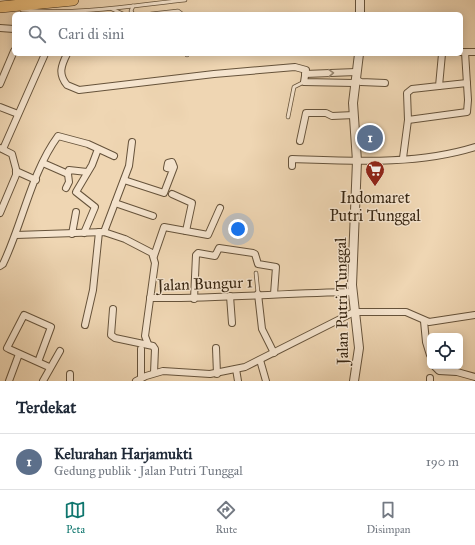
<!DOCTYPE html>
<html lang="id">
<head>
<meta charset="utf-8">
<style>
  body { margin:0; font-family:"IM FELL Great Primer",serif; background:#f6f6f7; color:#1f2937 }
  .controls { position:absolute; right:12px; bottom:12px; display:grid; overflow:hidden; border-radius:6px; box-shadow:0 2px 10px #0003 }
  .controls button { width:36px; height:36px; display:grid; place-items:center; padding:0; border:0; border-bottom:1px solid #e0e1e3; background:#fff; color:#1f2937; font:20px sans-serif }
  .you { position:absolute; left:238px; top:229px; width:14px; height:14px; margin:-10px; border:3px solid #fff; border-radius:50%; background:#1a73e8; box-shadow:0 0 0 6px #1a73e833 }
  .badge { display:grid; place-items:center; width:26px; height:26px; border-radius:50%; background:#0f766e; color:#fff; font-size:13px; font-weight:700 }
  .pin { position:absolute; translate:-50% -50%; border:2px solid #fff; box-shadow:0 1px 4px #0006 }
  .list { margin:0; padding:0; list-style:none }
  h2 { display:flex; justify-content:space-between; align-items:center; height:52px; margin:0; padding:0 16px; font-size:17px }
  h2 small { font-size:13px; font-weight:400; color:#747a83 }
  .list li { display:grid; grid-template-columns:26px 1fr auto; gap:12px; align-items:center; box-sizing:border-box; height:56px; padding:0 16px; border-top:1px solid #e0e1e3 }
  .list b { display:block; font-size:15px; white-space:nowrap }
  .list p { margin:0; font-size:13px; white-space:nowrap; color:#747a83 }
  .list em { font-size:13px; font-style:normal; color:#747a83 }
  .icon { flex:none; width:22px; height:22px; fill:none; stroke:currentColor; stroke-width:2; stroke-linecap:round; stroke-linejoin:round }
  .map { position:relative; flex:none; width:475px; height:381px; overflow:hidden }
  .search { position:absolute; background:#fff; box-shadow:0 2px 10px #0003; left:12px; right:12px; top:12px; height:44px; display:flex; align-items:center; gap:10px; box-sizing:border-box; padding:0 14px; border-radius:6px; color:#747a83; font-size:15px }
  .sheet { height:108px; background:#fff }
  nav { display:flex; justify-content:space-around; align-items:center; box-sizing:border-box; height:56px; border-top:1px solid #e0e1e3; background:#fff; font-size:11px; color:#747a83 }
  nav a { display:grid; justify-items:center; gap:2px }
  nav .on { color:#0f766e }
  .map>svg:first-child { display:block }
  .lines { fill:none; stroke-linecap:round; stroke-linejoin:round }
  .service-casing { stroke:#66533b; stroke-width:4.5 }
  .minor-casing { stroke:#66533b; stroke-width:8 }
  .tertiary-casing { stroke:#66533b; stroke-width:10 }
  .motorway-casing { stroke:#392713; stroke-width:12 }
  .service { stroke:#f5e4ce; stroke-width:3 }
  .minor { stroke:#f5e4ce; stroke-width:6 }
  .tertiary { stroke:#f5e4ce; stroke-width:8 }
  .motorway { stroke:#e8bb7a; stroke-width:11 }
  .oneway { stroke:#978670 }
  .labels { text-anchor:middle; stroke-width:3; stroke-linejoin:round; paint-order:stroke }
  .poi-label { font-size:16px; fill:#392713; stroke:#f5e4ce }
  .street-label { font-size:16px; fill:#392713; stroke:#f5e4ce }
</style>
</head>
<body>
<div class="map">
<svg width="475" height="381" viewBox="0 0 475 381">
  <rect width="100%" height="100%" fill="#efd6b3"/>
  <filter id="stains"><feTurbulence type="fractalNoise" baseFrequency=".005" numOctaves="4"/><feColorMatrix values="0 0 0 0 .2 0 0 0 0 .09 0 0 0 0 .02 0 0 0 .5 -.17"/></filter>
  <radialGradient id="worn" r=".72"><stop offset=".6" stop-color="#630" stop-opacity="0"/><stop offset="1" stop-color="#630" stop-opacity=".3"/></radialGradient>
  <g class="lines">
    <defs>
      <g id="service">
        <path d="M112,9L123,14"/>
        <path d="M22,10C77,15 131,6 185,0"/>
        <path d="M133,14L131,11L133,6"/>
        <path d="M151,14L178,11L182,14"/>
        <path d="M187,54V55"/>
        <path d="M288,117L294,87L304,82"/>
        <path d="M256,273L258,293"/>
      </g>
      <g id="minor">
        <path d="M0,28L14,29"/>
        <path d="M461,52H475"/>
        <path d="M67,54C61,66 58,74 67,85L79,90L214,74L295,67L306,70L304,82L354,83"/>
        <path d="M305,74L356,72"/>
        <path d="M355,79L361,82L385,83"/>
        <path d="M0,84L14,51"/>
        <path d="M439,86L467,83"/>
        <path d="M0,107L18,114"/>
        <path d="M408,120L467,112L468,100L465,52"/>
        <path d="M300,141L306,113H326L332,116L354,115"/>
        <path d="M3,149L45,54"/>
        <path d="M403,158L408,120L407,93L412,89L439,86L442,54"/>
        <path d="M43,163L68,174L69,170L87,172"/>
        <path d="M292,166V159C353,161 417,165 475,147"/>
        <path d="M16,171L36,180"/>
        <path d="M124,180L164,193L174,167L172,162L168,163L167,168L172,169"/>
        <path d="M66,188L69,182L68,174"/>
        <path d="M172,194L192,203L186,231"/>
        <path d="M115,203L153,216"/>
        <path d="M0,213L16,175V169L12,154L0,148"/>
        <path d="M104,232L129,166L132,142"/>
        <path d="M84,233L95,207L76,192L92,165L98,149"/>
        <path d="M72,234L76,212"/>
        <path d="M16,235L104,232L125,239L152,253L155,263L145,336L148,344"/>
        <path d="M154,256L164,227L208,235L220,208"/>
        <path d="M0,266L3,264C23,222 31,173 58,136L88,144L114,156"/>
        <path d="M258,294L262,329L274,353"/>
        <path d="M230,296L232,323"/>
        <path d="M150,298C217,299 285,293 352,292"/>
        <path d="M194,299L196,255L198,253L215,256L219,248L253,253L255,254L258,264L276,267L274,294"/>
        <path d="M113,309L111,335L115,338L153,346L155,349L154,373"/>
        <path d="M424,321L426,342L430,355"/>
        <path d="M85,325L93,290L99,232"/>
        <path d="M216,348L217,374"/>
        <path d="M260,360L266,381"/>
        <path d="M38,362L51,327L24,315L7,348L9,349L49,367"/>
        <path d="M434,366L439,371L457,372L475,377"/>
        <path d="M236,369L238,381"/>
        <path d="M70,374V381"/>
        <path d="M141,378V349"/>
        <path d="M430,378V381"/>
        <path d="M9,381L19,354"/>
        <path d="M43,381L60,351"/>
        <path d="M136,381L146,376L163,371L210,374L245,367L354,312H406L429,322L475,315"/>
      </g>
      <g id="tertiary">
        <path d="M360,0V14"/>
        <path d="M354,381L359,348L352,285L357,161L353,103L359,54"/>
      </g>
      <path id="motorway" d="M0,7L73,0"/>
    </defs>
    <use href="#service" class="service-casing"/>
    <use href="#minor" class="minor-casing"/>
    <use href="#tertiary" class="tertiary-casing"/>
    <use href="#motorway" class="motorway-casing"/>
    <use href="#service" class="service"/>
    <use href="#minor" class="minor"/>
    <use href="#tertiary" class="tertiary"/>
    <use href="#motorway" class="motorway"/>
  </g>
  <defs><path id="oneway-chevron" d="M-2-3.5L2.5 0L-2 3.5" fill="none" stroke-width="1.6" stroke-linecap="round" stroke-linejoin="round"/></defs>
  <use class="oneway" href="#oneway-chevron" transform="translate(331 73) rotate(-2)"/>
  <defs>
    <symbol id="supermarket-pin" viewBox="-11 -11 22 30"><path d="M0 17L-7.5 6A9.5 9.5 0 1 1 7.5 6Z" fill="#8f2418" stroke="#f5e4ce"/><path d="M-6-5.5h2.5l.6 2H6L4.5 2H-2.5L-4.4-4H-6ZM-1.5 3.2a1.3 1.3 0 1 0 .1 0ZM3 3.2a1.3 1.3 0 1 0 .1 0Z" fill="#fff"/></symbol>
  </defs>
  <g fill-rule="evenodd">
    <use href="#supermarket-pin" x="364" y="159" width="22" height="30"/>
  </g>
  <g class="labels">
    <g class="poi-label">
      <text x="375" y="203">Indomaret<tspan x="375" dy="18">Putri Tunggal</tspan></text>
    </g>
    <g class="street-label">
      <text transform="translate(205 283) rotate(-2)" y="6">Jalan Bungur 1</text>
      <text transform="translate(341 301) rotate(-91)" y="6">Jalan Putri Tunggal</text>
    </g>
  </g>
  <rect width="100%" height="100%" filter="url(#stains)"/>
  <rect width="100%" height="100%" fill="url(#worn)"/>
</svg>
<div class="controls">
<button><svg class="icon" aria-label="locate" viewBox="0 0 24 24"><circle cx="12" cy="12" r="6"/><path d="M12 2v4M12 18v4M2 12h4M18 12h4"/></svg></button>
</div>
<div class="you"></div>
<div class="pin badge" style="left:370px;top:138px;background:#5c6f8a">1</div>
<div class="search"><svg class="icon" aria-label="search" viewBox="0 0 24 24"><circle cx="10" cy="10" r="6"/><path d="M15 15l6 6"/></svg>Cari di sini</div>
</div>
<section class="sheet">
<h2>Terdekat<small></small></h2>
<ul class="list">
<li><span class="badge" style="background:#5c6f8a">1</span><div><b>Kelurahan Harjamukti</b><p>Gedung publik · Jalan Putri Tunggal</p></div><em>190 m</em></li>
</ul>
</section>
<nav>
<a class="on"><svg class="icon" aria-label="map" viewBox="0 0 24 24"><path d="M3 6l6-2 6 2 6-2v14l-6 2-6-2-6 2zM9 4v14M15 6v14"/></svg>Peta</a>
<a><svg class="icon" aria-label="directions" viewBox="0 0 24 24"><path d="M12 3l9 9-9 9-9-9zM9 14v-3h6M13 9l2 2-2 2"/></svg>Rute</a>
<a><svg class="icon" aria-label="saved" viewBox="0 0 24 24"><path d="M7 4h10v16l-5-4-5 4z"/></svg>Disimpan</a>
</nav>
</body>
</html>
